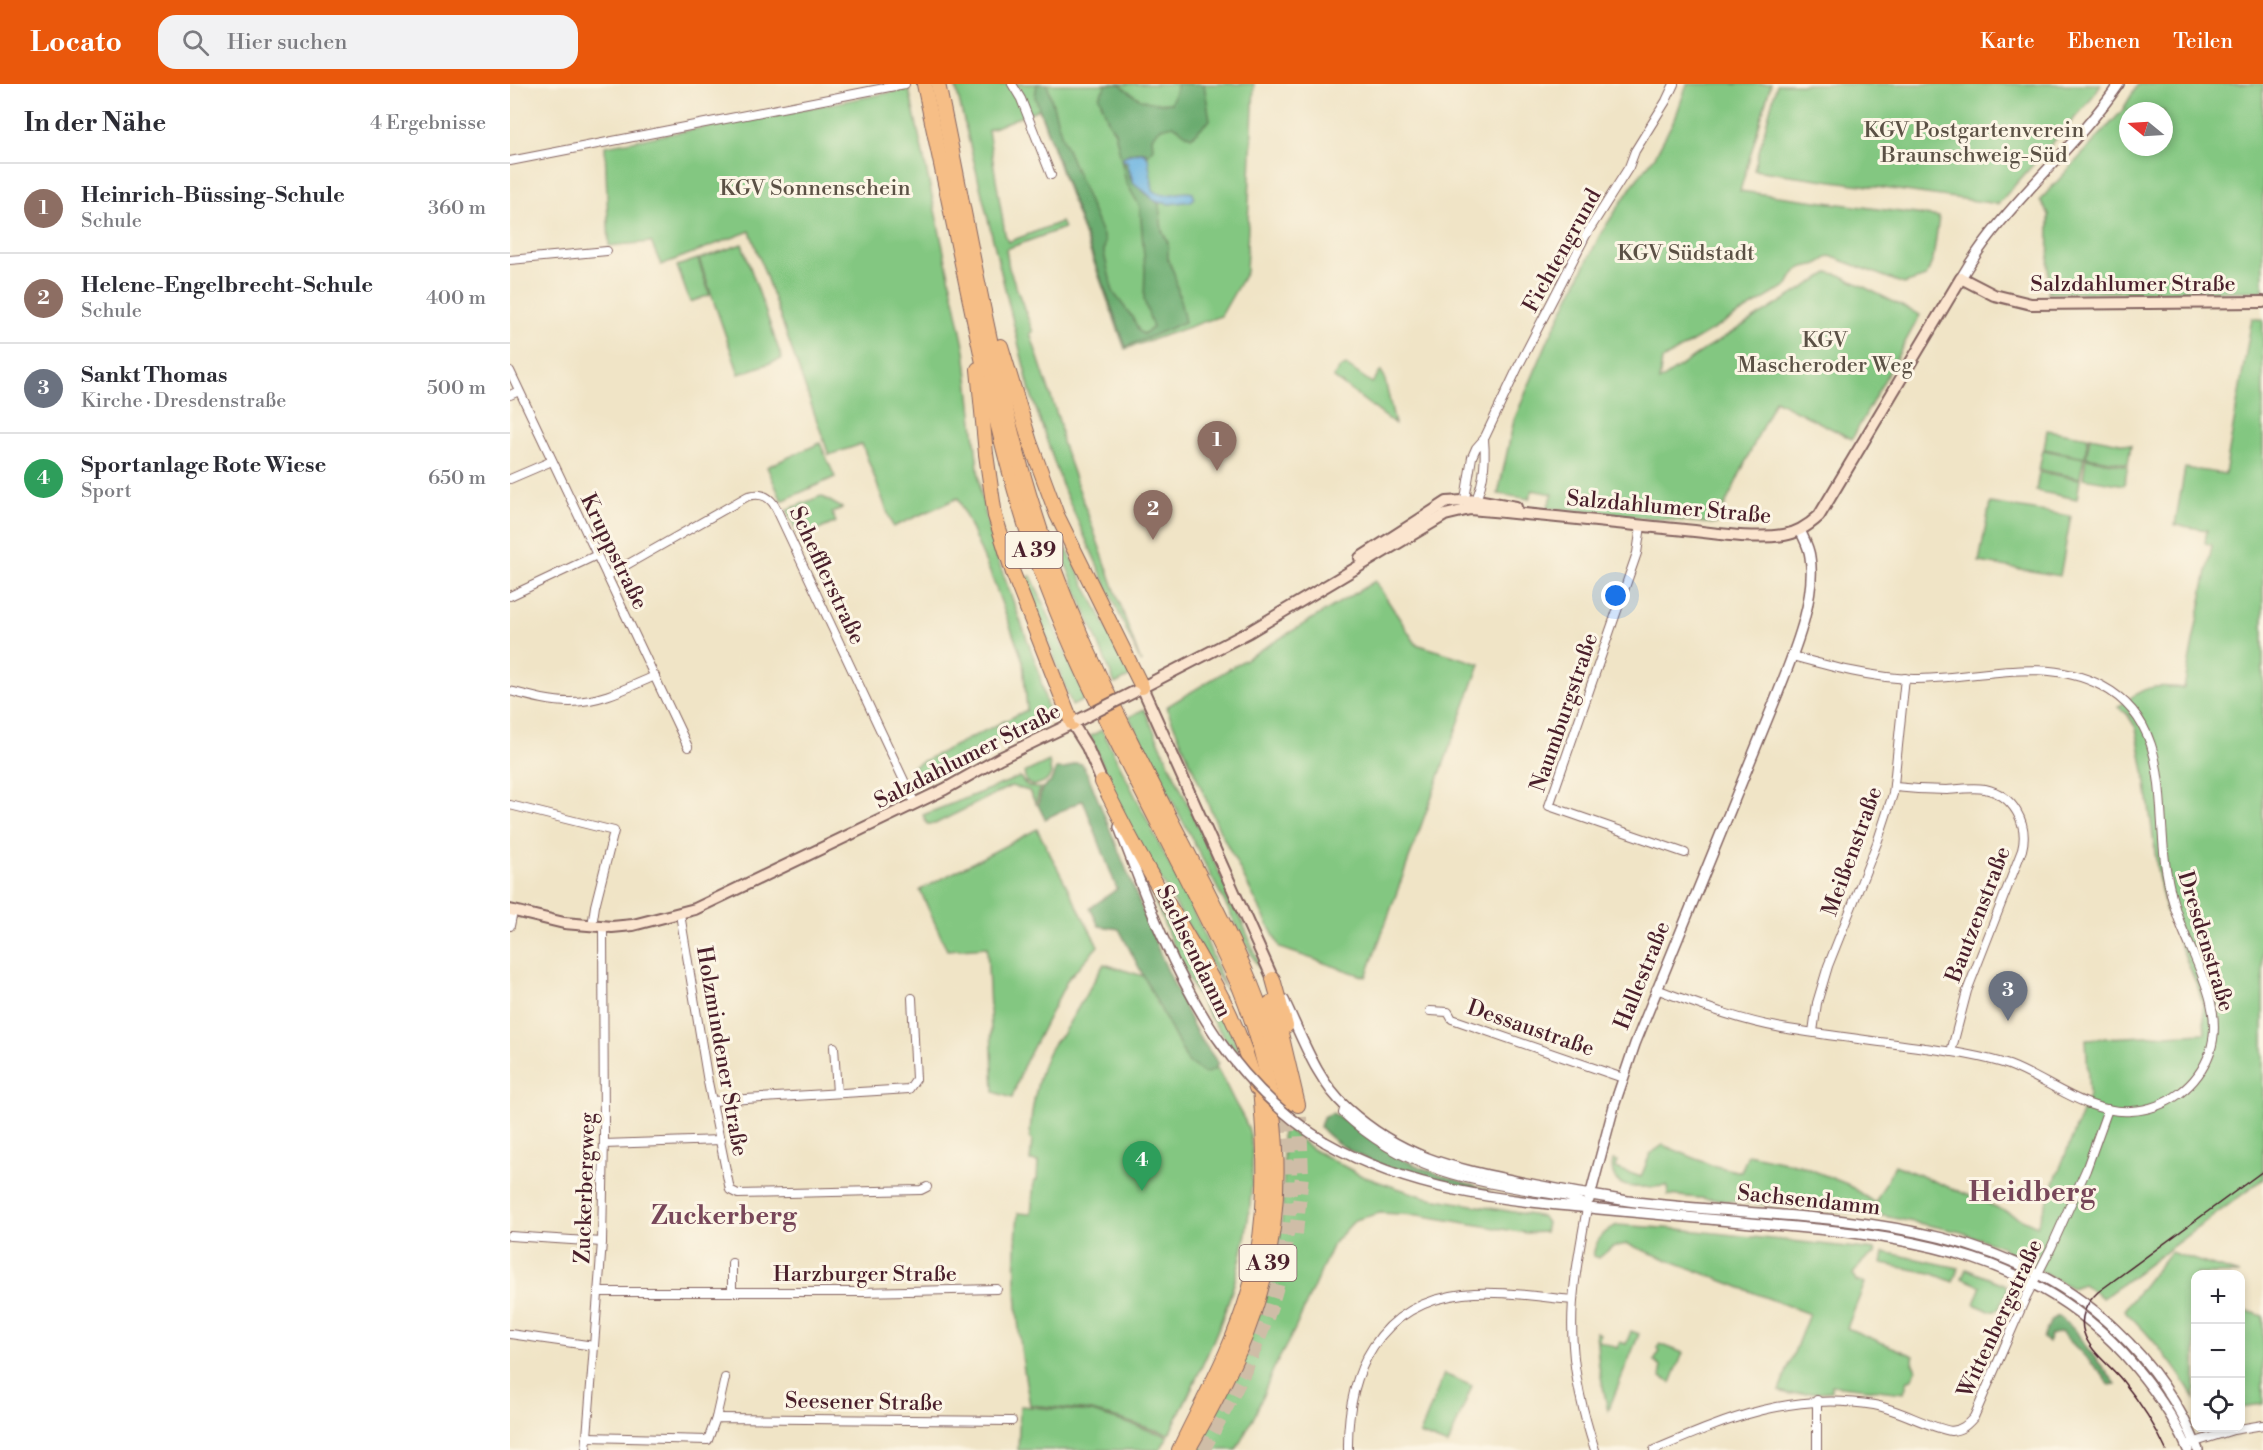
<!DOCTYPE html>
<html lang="de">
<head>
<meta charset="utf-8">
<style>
  body { margin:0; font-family:"Libre Bodoni",serif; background:#f2f2f3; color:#2b2b33 }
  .controls { position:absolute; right:18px; bottom:18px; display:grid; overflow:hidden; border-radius:12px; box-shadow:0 3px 9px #0003 }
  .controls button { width:54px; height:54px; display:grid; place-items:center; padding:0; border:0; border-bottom:2px solid #e1e1e2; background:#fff; color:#2b2b33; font:30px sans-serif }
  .compass { position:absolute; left:1609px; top:18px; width:54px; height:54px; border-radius:50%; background:#fff; box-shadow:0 3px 9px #0003; rotate:288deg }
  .you { position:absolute; left:1106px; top:512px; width:21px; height:21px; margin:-15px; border:4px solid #fff; border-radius:50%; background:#1a73e8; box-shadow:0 0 0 9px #1a73e833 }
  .badge { display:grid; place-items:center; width:39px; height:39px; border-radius:50%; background:#ea580c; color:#fff; font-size:20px; font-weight:700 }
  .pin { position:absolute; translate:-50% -50px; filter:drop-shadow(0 2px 3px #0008) }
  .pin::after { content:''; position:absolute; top:32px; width:21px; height:18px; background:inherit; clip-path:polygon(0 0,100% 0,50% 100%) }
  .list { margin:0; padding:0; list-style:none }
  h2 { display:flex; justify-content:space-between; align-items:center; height:78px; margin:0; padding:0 24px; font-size:26px }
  h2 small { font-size:20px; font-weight:400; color:#7c7c81 }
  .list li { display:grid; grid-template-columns:39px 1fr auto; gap:18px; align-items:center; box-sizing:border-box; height:90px; padding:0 24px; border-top:2px solid #e1e1e2 }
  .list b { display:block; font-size:22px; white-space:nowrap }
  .list p { margin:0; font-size:20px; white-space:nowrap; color:#7c7c81 }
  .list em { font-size:20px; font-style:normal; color:#7c7c81 }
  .icon { flex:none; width:33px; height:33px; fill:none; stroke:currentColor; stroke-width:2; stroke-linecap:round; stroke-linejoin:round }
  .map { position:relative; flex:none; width:1753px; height:1366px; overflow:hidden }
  header { display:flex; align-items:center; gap:36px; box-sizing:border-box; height:84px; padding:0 30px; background:#ea580c; color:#fff }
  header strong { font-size:28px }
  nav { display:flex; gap:33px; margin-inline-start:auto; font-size:21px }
  .search { width:420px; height:54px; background:#f2f2f3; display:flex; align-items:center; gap:15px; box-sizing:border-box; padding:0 21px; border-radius:18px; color:#7c7c81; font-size:22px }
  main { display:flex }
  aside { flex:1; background:#fff }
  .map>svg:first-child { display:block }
  .green { fill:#83c781; stroke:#667356; stroke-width:1.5; fill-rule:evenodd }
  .forest { fill:#6aac6f; stroke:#5a664d; stroke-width:1.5 }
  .water { fill:#69b3e1; stroke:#5a6986; stroke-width:1.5 }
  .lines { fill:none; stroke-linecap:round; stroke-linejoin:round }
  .motorway-tunnel { stroke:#cfbda7; stroke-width:14; stroke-dasharray:14 7; stroke-linecap:butt }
  .minor-casing { stroke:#846461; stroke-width:10 }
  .tertiary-casing { stroke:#846461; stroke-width:12 }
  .secondary-casing { stroke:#846461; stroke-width:14 }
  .motorway-casing { stroke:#846461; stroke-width:16 }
  .minor { stroke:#fff; stroke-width:8 }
  .tertiary { stroke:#fff; stroke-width:9 }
  .secondary { stroke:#fbe5cf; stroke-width:10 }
  .motorway { stroke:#f6be86; stroke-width:14 }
  .tram { stroke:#4a1f2b; stroke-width:1.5 }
  .tertiary-bridge-casing { stroke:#846461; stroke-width:12; stroke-linecap:butt }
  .secondary-bridge-casing { stroke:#846461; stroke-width:14; stroke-linecap:butt }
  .tertiary-bridge { stroke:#fff; stroke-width:9 }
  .secondary-bridge { stroke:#fbe5cf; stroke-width:10 }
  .labels { text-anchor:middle; stroke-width:6; stroke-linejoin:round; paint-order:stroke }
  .shield { fill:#fcf5e5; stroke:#7f5f63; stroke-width:1.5 }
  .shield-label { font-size:21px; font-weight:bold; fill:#4a1f2b }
  .park-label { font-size:22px; fill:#5b5145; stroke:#fcf5e5 }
  .street-label { font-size:22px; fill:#4a1f2b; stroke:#fcf5e5 }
  .quarter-label { font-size:26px; font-weight:bold; fill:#78475a; stroke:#fcf5e5 }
  .district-label { font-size:28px; font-weight:bold; fill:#78475a; stroke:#fcf5e5 }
</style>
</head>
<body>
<header>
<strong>Locato</strong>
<div class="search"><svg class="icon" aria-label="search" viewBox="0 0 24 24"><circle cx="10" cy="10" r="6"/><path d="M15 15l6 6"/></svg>Hier suchen</div>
<nav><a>Karte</a><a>Ebenen</a><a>Teilen</a></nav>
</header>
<main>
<aside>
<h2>In der Nähe<small>4 Ergebnisse</small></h2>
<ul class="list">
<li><span class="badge" style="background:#8d6e63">1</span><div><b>Heinrich-Büssing-Schule</b><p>Schule</p></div><em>360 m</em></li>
<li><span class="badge" style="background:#8d6e63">2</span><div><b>Helene-Engelbrecht-Schule</b><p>Schule</p></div><em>400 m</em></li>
<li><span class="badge" style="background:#6b7280">3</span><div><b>Sankt Thomas</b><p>Kirche · Dresdenstraße</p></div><em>500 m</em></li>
<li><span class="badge" style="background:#2e9e5b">4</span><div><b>Sportanlage Rote Wiese</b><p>Sport</p></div><em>650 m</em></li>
</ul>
</aside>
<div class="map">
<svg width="1753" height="1366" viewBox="0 0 1753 1366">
  <rect width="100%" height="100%" fill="#fcf5e5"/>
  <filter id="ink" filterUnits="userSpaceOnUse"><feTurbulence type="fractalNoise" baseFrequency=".0167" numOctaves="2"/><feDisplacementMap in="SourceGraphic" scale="12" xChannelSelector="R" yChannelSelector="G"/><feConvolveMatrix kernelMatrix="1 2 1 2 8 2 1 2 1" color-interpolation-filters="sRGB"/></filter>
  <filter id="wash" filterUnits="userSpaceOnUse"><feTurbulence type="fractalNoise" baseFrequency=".008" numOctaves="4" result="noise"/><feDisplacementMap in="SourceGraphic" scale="24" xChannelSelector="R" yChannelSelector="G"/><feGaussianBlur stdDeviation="1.35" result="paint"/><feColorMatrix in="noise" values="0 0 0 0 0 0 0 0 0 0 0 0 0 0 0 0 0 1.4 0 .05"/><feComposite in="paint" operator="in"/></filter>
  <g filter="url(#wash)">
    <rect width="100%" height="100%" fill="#f0e4c6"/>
    <g class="green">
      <path d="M445,0H744L736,188L711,232L615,265L529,25L478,46L495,150L498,158L551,138L554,144L496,165L499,184L523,248L520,249L550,340L552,358L631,579L553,404L520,307Z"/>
      <path d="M1177,0H1261L1230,107L1429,133L1423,175L1416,193L1394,200L1320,172C1315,175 1308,181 1303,181C1288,183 1284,188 1278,201L1152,276L1149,297L1200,262L1318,189L1328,190L1410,231L1342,355L1265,316L1206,440L1037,424L1043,410L1022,406L1019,415L988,410L1004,336L1039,254L1091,149L1124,99L1145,72L1166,32Z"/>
      <path d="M1267,0H1591L1579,18L1488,120L1244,86Z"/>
      <path d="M1628,0H1753V207L1538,209L1539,130L1530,116L1612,27ZM1618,27H1654V63H1618Z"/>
      <path d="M399,5L455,266L471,411L484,465L528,585L539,631L405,695L399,684L517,626L513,577L481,491L448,414L383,443L352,360L319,371L240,147L151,181L141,158L99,162L95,62Z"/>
      <path d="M232,160L272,275L229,290L189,175Z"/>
      <path d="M188,175L200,211L180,218L167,182Z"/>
      <path d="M1742,234L1753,236V1095L1593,1214L1573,1200L1561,1204L1514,1177L1496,1170L1493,1163L1451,1148L1374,1132L1158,1111L1157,1102C1136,1103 1096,1111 1103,1076L1107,1077L1105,1084L1131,1093L1140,1070L1153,1061L1201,1081L1231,1088L1238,1070L1289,1081L1337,1100L1365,1119L1385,1081L1477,1119L1527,1142L1579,1011L1576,955L1695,949L1693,922L1689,906L1656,827L1648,791L1635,692L1626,644L1617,630L1608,623C1636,601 1641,601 1674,604L1702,461L1695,459L1697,446L1665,441L1675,384L1715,390Z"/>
      <path d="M836,281L862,299L871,287L874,292L885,340L823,293L830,284Z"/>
      <path d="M1537,346L1578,353L1575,373L1534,365Z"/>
      <path d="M1580,353L1621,361L1618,380L1576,373Z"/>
      <path d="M310,359L325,393L272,417L257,383Z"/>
      <path d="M1533,366L1574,374L1570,394L1529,386Z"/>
      <path d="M1576,374L1618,382L1614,401L1573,394Z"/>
      <path d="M1529,388L1570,395L1567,415L1526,407Z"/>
      <path d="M311,412L332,424L322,429L326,438L293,453H289L277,426Z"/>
      <path d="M1480,419L1561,432L1550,492L1469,478Z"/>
      <path d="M556,464L621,592L605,600L550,466Z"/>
      <path d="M521,492L576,615L562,622L515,494Z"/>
      <path d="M865,497L906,560L970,580L856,893L770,864L709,745L656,623Z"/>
      <path d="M634,625L734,842L762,910L619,633Z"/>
      <path d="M592,646L691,843L716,906L618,740L580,652Z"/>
      <path d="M539,677L541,690L537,697L523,702L516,698L514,689Z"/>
      <path d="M510,693C515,701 520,705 530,704L526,720L519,707L501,702L425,740H417L413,731Z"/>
      <path d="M527,745L588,862L558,895L513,983L502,1014L484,1008L477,863L437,866L410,806Z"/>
      <path d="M630,780L697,895L729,966L725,967C680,914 656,844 630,780Z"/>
      <path d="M594,880L659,900C680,938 704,975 723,1015C728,1025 736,1036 739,1047C744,1062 742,1082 742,1097C737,1194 701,1266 659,1350L582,1327L520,1321C508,1259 502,1192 508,1129L521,1130L524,1097L527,1096L528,1078L520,1077L522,1056L520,1055C520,1030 530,966 552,951Z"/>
      <path d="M771,1040L802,1065L852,1092L881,1102L915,1113L1033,1133L1037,1139L1035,1148L1016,1149L908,1131L870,1129L845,1136L823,1160L785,1245L763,1286L745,1331L726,1366H685C708,1317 734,1267 754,1217C775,1162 776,1097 771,1040Z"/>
      <path d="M1107,1141L1168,1145L1365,1166L1366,1169L1354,1176L1343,1190L1346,1197L1355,1199L1337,1244L1404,1272L1402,1279L1406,1285L1402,1295L1398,1296L1394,1309L1322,1301V1307L1280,1310L1269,1307L1299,1230L1117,1160L1102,1163L1089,1174L1083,1172C1086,1155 1092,1149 1107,1141Z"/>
      <path d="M1374,1168L1449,1184L1443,1198L1421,1189L1372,1180Z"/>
      <path d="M1660,1168L1729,1190H1686L1685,1315C1665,1281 1642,1253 1614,1226Z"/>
      <path d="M1456,1185L1496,1201L1497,1206L1489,1225L1479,1227L1464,1220L1471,1202L1452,1194Z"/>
      <path d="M1731,1225L1753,1232V1320L1731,1323Z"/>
      <path d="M1121,1247L1129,1250L1098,1327L1089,1283L1086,1248L1090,1250L1089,1257L1107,1264L1110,1258L1116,1260Z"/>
      <path d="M1150,1260L1173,1269L1161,1299L1151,1293V1283L1144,1277L1150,1267L1147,1264Z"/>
      <path d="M934,1290L962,1302L938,1361L910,1350Z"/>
      <path d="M510,1322L582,1328L658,1352L650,1366H508Z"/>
    </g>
    <g class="forest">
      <path d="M527,0H537L552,53L595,157L594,169L603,208L623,234L629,247L633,250L643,244L634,216L635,185L630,123L616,98L605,48L599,39L589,12L597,0H610C627,16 638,20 661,19L668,0H694L700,36L681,53L663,41L651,44L642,53L643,64L638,71L635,68C626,67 618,68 613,74L622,98L649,120L652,146L658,159V176L664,189L675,238L616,263L525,13Z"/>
      <path d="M566,679L572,680L578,691L651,872L686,948L708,979L704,986L695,990L678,978L609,845L589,842L580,824L607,805L573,716L535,735L528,721L532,704L540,699L546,685H555Z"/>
      <path d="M822,1029C845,1039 861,1060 884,1071C914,1087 948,1096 980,1107C932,1101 841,1081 810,1043L813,1033Z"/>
      <path d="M1548,1232L1566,1247L1574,1260L1606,1300L1600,1301L1591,1289L1551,1248L1541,1251L1538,1259L1533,1254L1541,1236Z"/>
    </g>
    <path class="water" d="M630,68L634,69L638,74L643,106C655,117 669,105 683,109L684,114L681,117L660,120L647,118L623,98L617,77H614L613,74L617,71Z"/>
  </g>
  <g filter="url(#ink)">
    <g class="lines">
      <g class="motorway-tunnel">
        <path d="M786,1150L792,1091L790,1033"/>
        <path d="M693,1366C729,1302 766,1232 776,1159C782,1113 781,1067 776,1022"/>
      </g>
      <defs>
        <g id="minor">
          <path d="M502,0L511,15L541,91"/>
          <path d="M0,77L395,0"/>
          <path d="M0,176L97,167"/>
          <path d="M0,287L178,663"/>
          <path d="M0,311L9,307"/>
          <path d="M975,353L1009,281L1076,151L1119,83L1125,67L1156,17L1164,0"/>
          <path d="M974,355C976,377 974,407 960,425L955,415L962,373L966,364Z"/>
          <path d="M0,395L42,377"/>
          <path d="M1131,442L1127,469L1039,722L1175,769"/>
          <path d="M97,492L238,412C252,408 261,413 267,426L405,720"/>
          <path d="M0,512L87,471"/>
          <path d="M0,607C19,612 40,618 60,618C90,618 117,604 145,592"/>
          <path d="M1385,703C1402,705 1419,706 1437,706C1449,705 1463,703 1475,705C1503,711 1519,739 1512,766L1457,907L1441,968"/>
          <path d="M0,721L104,747L85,822L82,842"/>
          <path d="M170,830L198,998L220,1106L228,1110L411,1106L417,1103"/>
          <path d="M0,842L3,827"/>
          <path d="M1146,905C1187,920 1228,936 1272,944C1319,952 1367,957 1415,964C1443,968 1472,972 1499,981C1539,996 1576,1030 1621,1027C1657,1025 1688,1002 1700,968C1715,923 1684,877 1669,836C1663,820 1659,803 1656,785C1646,720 1662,639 1592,602C1534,571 1466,595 1404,595C1362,594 1322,583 1282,572"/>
          <path d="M920,927L938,928L942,935L1113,994"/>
          <path d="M1303,948L1307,919L1318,882L1367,759L1383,710L1395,594"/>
          <path d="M324,963L327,1009"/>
          <path d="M202,1017L399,1005L406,995L402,914"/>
          <path d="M835,1022L833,1029C897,1091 973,1099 1058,1113L1072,1119L1077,1124C1069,1169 1059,1216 1063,1262C1065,1297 1074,1332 1085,1366"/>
          <path d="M94,1060L211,1056"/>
          <path d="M0,1152L92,1158"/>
          <path d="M222,1179V1207"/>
          <path d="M88,1208H352L487,1205"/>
          <path d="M0,1250L84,1262"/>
          <path d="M1307,1316V1366"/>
          <path d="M206,1334L215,1294"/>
          <path d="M77,1353L198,1356L206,1334L502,1337"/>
          <path d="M1679,1360L1723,1346L1753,1341"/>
          <path d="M76,1366L92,1158L94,1053L93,843"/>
          <path d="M838,1366C837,1288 868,1220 953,1210C989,1206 1028,1213 1063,1216"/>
          <path d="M1144,1366C1217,1335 1282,1307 1364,1321C1391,1326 1415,1342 1441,1347C1452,1346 1457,1341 1464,1333L1516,1213L1541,1164L1576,1086L1598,1025"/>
        </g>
        <g id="tertiary">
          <path d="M1451,194C1493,121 1561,70 1609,0"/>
          <path d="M609,743C636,815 663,888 706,952"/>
          <path d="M774,916C792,953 806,996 837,1024C893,1075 944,1084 1016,1099C1050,1106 1084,1112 1118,1117C1284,1139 1475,1120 1605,1245C1641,1279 1670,1320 1688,1366"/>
          <path d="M815,1058C901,1107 991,1116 1089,1125C1154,1131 1220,1137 1286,1143C1410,1154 1526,1174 1614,1270C1640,1299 1663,1330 1678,1366"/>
          <path d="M1079,1116L1104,1022L1125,960L1268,609C1283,570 1307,515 1300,473C1299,463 1294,455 1290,446"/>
        </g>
        <g id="secondary">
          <path d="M850,474L937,418L967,416L1006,423"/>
          <path d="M632,603L763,895"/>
          <path d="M627,606L739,548L935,431L960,425C1029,431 1096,438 1165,445C1200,448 1238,456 1274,451C1288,449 1299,441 1309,432L1451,194L1484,211L1521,220L1753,218"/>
          <path d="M562,639L577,663L592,698"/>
          <path d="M0,826L54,839L102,843L123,841L185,825L435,705L490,674L569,636"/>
        </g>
        <g id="motorway">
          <path d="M414,0C434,91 452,183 472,274C488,345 505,416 530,484C583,629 665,762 729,902C775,1014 780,1135 737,1248C721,1289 700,1328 678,1366"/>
          <path d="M428,0C466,175 490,357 559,523C594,607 636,688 678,769C719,849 763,931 776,1022"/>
          <path d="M491,262L520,358L547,431L632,603"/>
          <path d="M468,285L476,370L485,432L503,489L562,639"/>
          <path d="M592,698C607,728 622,758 639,787C679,858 727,923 746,1004"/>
          <path d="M763,895L776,942"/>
          <path d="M760,919L771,949L788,1021"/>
          <path d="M669,1366C694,1314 723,1263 739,1207C759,1137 756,1066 749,994"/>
        </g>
      </defs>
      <use href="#minor" class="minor-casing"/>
      <use href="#tertiary" class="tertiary-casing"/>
      <use href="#secondary" class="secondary-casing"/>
      <use href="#motorway" class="motorway-casing"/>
      <use href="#minor" class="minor"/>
      <use href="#tertiary" class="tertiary"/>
      <use href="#secondary" class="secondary"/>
      <use href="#motorway" class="motorway"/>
      <path class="tram" d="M1656,1366C1645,1341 1629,1317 1612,1296C1600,1281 1580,1268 1574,1249C1569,1234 1576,1219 1588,1208L1753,1087"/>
      <defs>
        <path id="tertiary-bridge" d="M706,952C735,994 771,1031 815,1058"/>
        <path id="secondary-bridge" d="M569,636L624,608"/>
      </defs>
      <use href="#tertiary-bridge" class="tertiary-bridge-casing"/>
      <use href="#secondary-bridge" class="secondary-bridge-casing"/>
      <use href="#tertiary-bridge" class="tertiary-bridge"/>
      <use href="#secondary-bridge" class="secondary-bridge"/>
    </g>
  </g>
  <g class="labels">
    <g class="shield">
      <rect x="495.5" y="448" width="57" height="36" rx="4.5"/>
      <rect x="729.5" y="1161" width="57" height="36" rx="4.5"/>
    </g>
    <g class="shield-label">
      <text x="524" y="473">A 39</text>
      <text x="758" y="1186">A 39</text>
    </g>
    <g class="park-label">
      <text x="1464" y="53">KGV Postgartenverein<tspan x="1464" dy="25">Braunschweig-Süd</tspan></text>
      <text x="305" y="111">KGV Sonnenschein</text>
      <text x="1176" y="176">KGV Südstadt</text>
      <text x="1315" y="263">KGV<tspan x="1315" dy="25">Mascheroder Weg</tspan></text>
    </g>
    <g class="street-label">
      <text transform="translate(1051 166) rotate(-61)" y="8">Fichtengrund</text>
      <text x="1623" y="207">Salzdahlumer Straße</text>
      <text transform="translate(1159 422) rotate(5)" y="8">Salzdahlumer Straße</text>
      <text transform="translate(105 467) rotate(64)" y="8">Kruppstraße</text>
      <text transform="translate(318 491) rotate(65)" y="8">Schefflerstraße</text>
      <text transform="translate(1053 628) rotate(-71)" y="8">Naumburgstraße</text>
      <text transform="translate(457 671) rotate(-27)" y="8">Salzdahlumer Straße</text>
      <text transform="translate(1341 767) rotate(-70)" y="8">Meißenstraße</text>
      <text transform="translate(1467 830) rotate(-69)" y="8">Bautzenstraße</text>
      <text transform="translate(1697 857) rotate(73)" y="8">Dresdenstraße</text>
      <text transform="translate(685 867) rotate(64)" y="8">Sachsendamm</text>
      <text transform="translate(1131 891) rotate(-68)" y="8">Hallestraße</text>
      <text transform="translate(1021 943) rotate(19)" y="8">Dessaustraße</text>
      <text transform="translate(213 967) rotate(80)" y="8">Holzmindener Straße</text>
      <text transform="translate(74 1104) rotate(-88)" y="8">Zuckerbergweg</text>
      <text transform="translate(1299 1115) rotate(6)" y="8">Sachsendamm</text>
      <text x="355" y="1197">Harzburger Straße</text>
      <text transform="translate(1489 1234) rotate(-65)" y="8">Wittenbergstraße</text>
      <text transform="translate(354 1317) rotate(1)" y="8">Seesener Straße</text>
    </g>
    <g class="quarter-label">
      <text x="214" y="1140">Zuckerberg</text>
    </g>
    <g class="district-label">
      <text x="1522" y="1117">Heidberg</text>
    </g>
  </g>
</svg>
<div class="controls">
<button>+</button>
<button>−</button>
<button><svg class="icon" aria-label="locate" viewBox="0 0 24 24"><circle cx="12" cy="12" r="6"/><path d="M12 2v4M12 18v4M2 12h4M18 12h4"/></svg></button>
</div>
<svg class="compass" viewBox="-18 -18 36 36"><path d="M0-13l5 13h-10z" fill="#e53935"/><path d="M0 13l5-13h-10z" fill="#7c7c81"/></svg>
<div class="you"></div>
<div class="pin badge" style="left:707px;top:387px;background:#8d6e63">1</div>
<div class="pin badge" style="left:643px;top:456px;background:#8d6e63">2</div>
<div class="pin badge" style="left:1498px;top:937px;background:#6b7280">3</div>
<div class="pin badge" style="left:632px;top:1107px;background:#2e9e5b">4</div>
</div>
</main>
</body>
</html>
